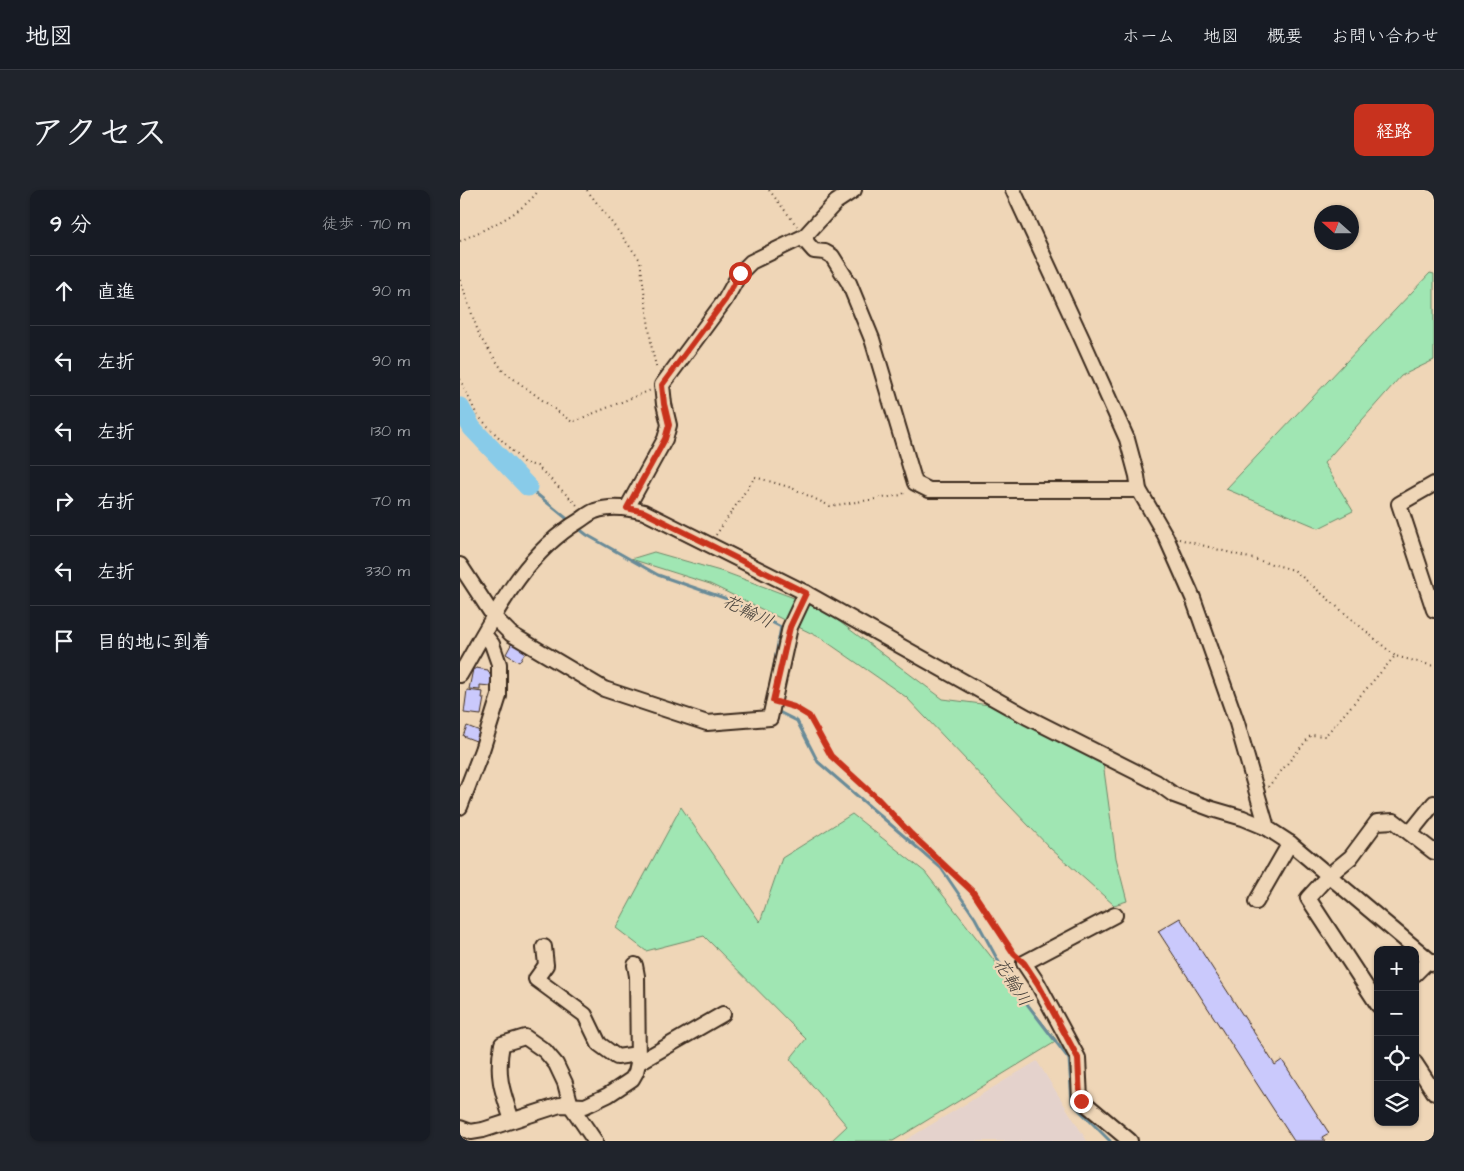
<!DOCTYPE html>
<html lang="ja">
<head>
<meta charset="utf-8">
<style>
  body { margin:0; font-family:"Architects Daughter","Klee One",sans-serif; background:#20242c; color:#f1f3f6 }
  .controls { position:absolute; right:15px; bottom:15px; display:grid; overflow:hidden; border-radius:10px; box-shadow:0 1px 4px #0004 }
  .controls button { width:45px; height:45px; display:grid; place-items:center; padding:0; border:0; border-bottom:1px solid #363941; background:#171b24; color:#f1f3f6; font:25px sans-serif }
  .compass { position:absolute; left:854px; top:15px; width:45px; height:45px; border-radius:50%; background:#171b24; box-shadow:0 1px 4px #0004; rotate:291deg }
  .stop { position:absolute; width:15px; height:15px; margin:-11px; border:4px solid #c8321e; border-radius:50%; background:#fff }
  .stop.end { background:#c8321e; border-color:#fff; box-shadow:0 1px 5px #0008 }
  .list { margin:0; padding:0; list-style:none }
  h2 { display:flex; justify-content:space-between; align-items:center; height:65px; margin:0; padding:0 20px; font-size:21px }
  h2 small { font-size:16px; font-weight:400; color:#9ea1a6 }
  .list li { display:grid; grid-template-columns:32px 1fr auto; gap:15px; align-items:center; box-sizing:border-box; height:70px; padding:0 20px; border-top:1px solid #363941 }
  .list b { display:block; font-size:19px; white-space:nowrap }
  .list em { font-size:16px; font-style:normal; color:#9ea1a6 }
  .icon { flex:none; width:28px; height:28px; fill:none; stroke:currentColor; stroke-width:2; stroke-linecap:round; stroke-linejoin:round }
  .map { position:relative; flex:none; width:974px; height:951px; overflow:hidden; border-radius:10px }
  header { display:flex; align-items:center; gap:30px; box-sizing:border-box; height:70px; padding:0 25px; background:#171b24; border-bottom:1px solid #363941 }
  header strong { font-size:24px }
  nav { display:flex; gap:28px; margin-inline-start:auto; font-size:18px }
  .intro { display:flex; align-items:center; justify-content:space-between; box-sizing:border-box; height:120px; padding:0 30px }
  h1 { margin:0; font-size:35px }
  .button { padding:12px 22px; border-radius:10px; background:#c8321e; color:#fff; font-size:18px; font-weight:700 }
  main { display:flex; gap:30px; padding:0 30px }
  aside { flex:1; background:#171b24; border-radius:10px; box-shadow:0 1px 4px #0004 }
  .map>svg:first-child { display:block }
  .built { fill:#e4d2cc }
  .green { fill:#a0e6b3; stroke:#6e8868 }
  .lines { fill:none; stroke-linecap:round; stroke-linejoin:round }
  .stream { stroke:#698b98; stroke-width:3 }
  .river { stroke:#88cbe9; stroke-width:19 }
  .building { fill:#cac9fc; stroke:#3b2a1e }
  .minor-casing { stroke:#3b2a1e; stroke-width:18 }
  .path { stroke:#3b2a1e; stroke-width:2; stroke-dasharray:1 4; stroke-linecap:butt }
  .minor { stroke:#efd6b7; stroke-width:14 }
  .route { stroke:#c8321e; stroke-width:6 }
  .labels { text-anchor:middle; stroke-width:4.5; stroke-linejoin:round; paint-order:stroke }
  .water-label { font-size:18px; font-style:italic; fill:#47423c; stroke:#efd6b7 }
</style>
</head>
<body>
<header>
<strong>地図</strong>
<nav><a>ホーム</a><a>地図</a><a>概要</a><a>お問い合わせ</a></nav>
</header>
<div class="intro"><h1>アクセス</h1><a class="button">経路</a></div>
<main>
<aside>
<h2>9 分<small>徒歩 · 710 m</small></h2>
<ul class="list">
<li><svg class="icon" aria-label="ahead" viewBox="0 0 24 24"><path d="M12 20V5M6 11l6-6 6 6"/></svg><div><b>直進</b></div><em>90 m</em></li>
<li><svg class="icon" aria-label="left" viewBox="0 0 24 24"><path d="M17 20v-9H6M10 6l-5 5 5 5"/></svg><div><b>左折</b></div><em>90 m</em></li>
<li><svg class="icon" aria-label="left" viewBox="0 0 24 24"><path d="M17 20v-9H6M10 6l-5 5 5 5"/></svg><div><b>左折</b></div><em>130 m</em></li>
<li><svg class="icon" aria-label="right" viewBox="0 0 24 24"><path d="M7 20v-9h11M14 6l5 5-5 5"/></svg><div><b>右折</b></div><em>70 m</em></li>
<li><svg class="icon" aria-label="left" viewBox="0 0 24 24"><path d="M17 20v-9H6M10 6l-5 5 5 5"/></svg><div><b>左折</b></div><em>330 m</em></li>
<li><svg class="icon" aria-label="arrive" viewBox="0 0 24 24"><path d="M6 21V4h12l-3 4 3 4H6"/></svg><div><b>目的地に到着</b></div></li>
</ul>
</aside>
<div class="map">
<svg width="974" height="951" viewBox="0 0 974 951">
  <rect width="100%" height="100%" fill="#efd6b7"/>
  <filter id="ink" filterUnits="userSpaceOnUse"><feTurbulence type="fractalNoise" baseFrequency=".02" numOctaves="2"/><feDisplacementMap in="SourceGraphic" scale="10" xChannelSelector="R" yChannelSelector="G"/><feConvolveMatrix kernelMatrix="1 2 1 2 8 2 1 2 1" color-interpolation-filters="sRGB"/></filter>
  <g filter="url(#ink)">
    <path class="built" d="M577,871L627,951H444Z"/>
    <g class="green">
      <path d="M970,83L974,84V170L941,186L864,273L893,321L859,338L766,299Z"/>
      <path d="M194,362L267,383L361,418L483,509L537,516L591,546L643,573L656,668L667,711L654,715L590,658L446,507L361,448L250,394L171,369Z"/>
      <path d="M221,617L300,732L322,668L392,624L465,682L597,851L433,951H371L387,936L330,869L346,849L244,746L186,761L156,738Z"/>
    </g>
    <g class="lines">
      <g class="stream">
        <path d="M68,297L111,332"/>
        <path d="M118,338L127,345L198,385L267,409L321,437L310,498"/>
        <path d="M315,520L337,531L358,572L481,678L515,728L548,789L609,869L612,913L650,951"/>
      </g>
      <path class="river" d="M0,217L12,238L68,297"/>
    </g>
    <g class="building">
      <path d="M54,449L69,457L59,472L46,464Z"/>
      <path d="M16,478L28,480L31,487L30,496L20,495V500L9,499L13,479H16Z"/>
      <path d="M7,500L23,502L22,508H24L21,525L4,523Z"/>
      <path d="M7,536L20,541L16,551L3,546Z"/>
      <path d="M720,728L815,875L822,870L869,943L862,947L865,951H834L698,741Z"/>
    </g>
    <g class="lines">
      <defs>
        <g id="minor">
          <path d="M553,0L622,149L667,249L677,286L679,300L705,345L733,408L777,533L807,638"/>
          <path d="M345,46L347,53L354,61L365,62L372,66L389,93L412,149L455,293L469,300H679"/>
          <path d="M974,294L939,314L974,420"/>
          <path d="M167,318L205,249L209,235L204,214L202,195L265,110L280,83L291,72L345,46L376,12L394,0"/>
          <path d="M0,375L34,427L51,444L144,499L247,533L310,528L330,437L346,403"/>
          <path d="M0,485C32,430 62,365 119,331C124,328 129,323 135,321C151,315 169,318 184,322L346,403L567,527L696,592L714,605L752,619L783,628L807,638L830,653L974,774"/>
          <path d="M0,617L22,560L39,506V474L32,454L24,444"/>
          <path d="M950,643L974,613"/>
          <path d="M796,712L830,653"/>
          <path d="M655,725L564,773L578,794L618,868L620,909L670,951"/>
          <path d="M84,757L86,775L76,789L125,825L139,854L157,867L178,864"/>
          <path d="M955,784L969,770"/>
          <path d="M918,815L848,708L868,686L891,667L917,632L934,631L974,662"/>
          <path d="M178,873L263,824"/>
          <path d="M955,873L974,902"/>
          <path d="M52,930C42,901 36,885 42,854L65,847L85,861L96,874L105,893L111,916L135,951"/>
          <path d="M0,938L11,942L23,940L100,915L125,916L148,905L172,889L176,882L178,873L177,786L175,775"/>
        </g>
      </defs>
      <use href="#minor" class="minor-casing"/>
      <g class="path">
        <path d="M127,0L180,70L192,160L197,180"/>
        <path d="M309,0L337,36"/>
        <path d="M0,51C29,37 59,26 79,0"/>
        <path d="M0,90L20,147L43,181L112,232L191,200"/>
        <path d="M0,189L17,225L64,273L77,276L119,317"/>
        <path d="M256,345L295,287L332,298L370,316L442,305L446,301"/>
        <path d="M719,349L834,380L935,466"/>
        <path d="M325,515L334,517L349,526L371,566L419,610L451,644L513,702L555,765"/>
        <path d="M808,597L851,545L865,546L935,466L974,476"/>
      </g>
      <use href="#minor" class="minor"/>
    </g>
  </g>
  <g class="lines" filter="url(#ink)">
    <path class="route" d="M280,83L265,110L202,195L204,214L209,235L205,249L167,318L184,322L346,403L330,437L313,511L334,517L349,526L371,566L419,610L451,644L513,702L554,764L564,773L578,794L618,868L620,909L621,911"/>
  </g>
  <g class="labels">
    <g class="water-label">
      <text transform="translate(288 421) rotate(26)" y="6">花輪川</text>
      <text transform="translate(553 792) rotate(57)" y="6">花輪川</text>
    </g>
  </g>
</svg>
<div class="controls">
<button>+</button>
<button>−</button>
<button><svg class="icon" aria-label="locate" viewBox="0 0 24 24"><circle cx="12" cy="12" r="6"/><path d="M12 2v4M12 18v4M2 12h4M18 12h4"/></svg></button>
<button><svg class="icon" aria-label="layers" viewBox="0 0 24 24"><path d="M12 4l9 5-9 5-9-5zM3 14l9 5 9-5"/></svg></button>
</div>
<svg class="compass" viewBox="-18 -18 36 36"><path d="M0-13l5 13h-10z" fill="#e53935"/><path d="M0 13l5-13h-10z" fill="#9ea1a6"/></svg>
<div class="stop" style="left:280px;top:83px"></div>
<div class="stop end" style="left:621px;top:911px"></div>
</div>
</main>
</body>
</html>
